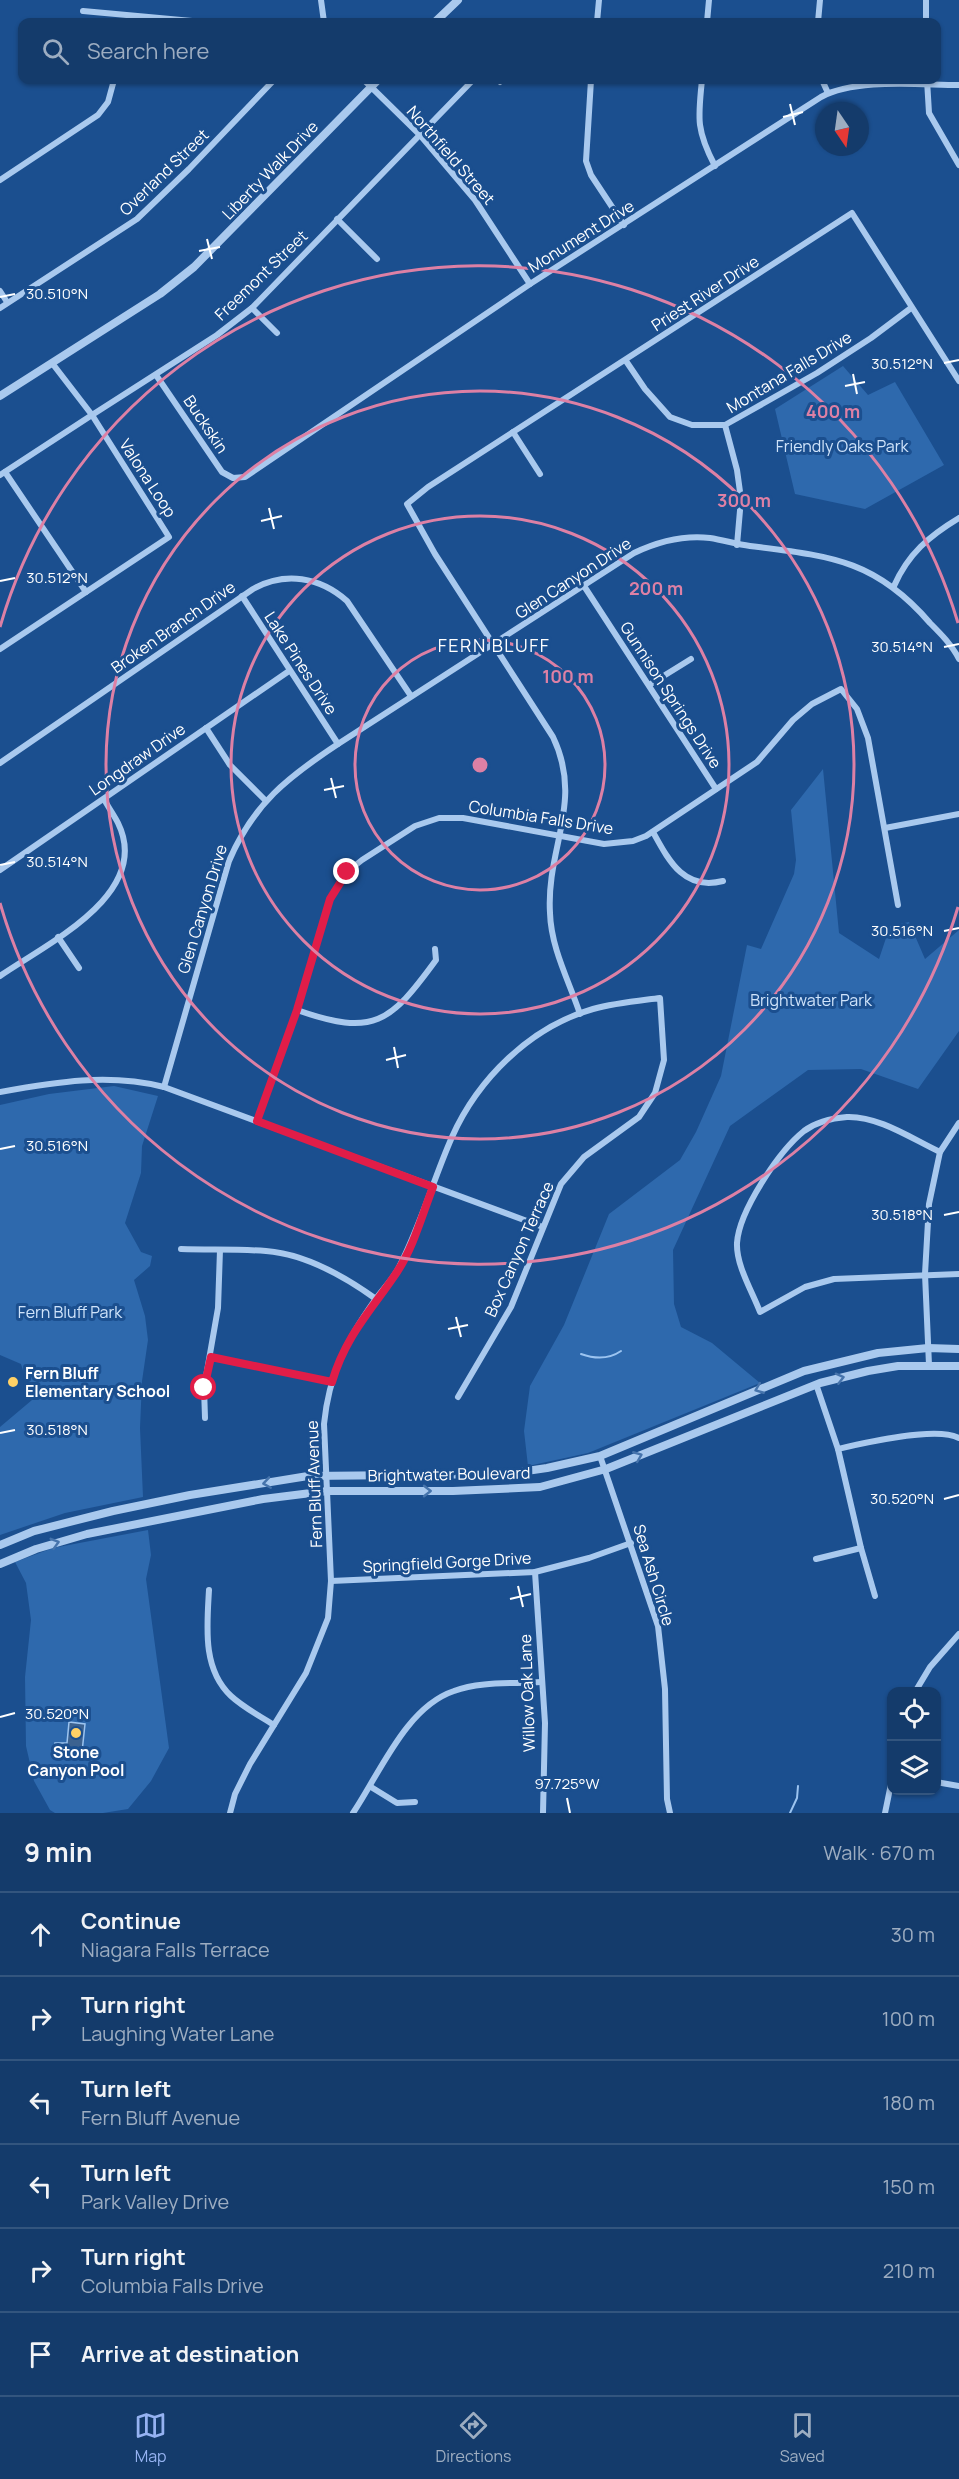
<!DOCTYPE html>
<html lang="en">
<head>
<meta charset="utf-8">
<style>
  body { margin:0; font-family:Manrope,sans-serif; background:#1d4271; color:#f1f3f6 }
  .controls { position:absolute; right:18px; bottom:18px; display:grid; overflow:hidden; border-radius:12px; box-shadow:0 2px 4px #0004 }
  .controls button { width:54px; height:54px; display:grid; place-items:center; padding:0; border:0; border-bottom:2px solid #33557e; background:#143b6b; color:#f1f3f6; font:30px sans-serif }
  .compass { position:absolute; left:815px; top:102px; width:54px; height:54px; border-radius:50%; background:#143b6b; box-shadow:0 2px 4px #0004; rotate:167deg }
  .stop { position:absolute; width:18px; height:18px; margin:-14px; border:4px solid #e11d48; border-radius:50%; background:#fff }
  .stop.end { background:#e11d48; border-color:#fff; box-shadow:0 2px 6px #0008 }
  .list { margin:0; padding:0; list-style:none }
  h2 { display:flex; justify-content:space-between; align-items:center; height:78px; margin:0; padding:0 24px; font-size:26px }
  h2 small { font-size:20px; font-weight:400; color:#9dadc1 }
  .list li { display:grid; grid-template-columns:39px 1fr auto; gap:18px; align-items:center; box-sizing:border-box; height:84px; padding:0 24px; border-top:2px solid #33557e }
  .list b { display:block; font-size:22px; white-space:nowrap }
  .list p { margin:0; font-size:20px; white-space:nowrap; color:#9dadc1 }
  .list em { font-size:20px; font-style:normal; color:#9dadc1 }
  .icon { flex:none; width:33px; height:33px; fill:none; stroke:currentColor; stroke-width:2; stroke-linecap:round; stroke-linejoin:round }
  .map { position:relative; flex:none; width:959px; height:1813px; overflow:hidden }
  .search { position:absolute; background:#143b6b; box-shadow:0 2px 4px #0004; left:18px; right:18px; top:18px; height:66px; display:flex; align-items:center; gap:15px; box-sizing:border-box; padding:0 21px; border-radius:12px; color:#9dadc1; font-size:22px }
  .sheet { height:582px; background:#143b6b }
  nav { display:flex; justify-content:space-around; align-items:center; box-sizing:border-box; height:84px; border-top:2px solid #33557e; background:#143b6b; font-size:16px; color:#9dadc1 }
  nav a { display:grid; justify-items:center; gap:3px }
  nav .on { color:#95b2f1 }
  .map>svg:first-child { display:block }
  .green { fill:#2e69ad }
  .water { fill:#3c6290; stroke:#9cc4f0; stroke-width:1.5 }
  .lines { fill:none; stroke-linecap:round; stroke-linejoin:round }
  .stream { stroke:#9cc4f0; stroke-width:2 }
  .minor { stroke:#a9c9ee; stroke-width:6 }
  .tertiary { stroke:#a9c9ee; stroke-width:8 }
  .oneway { stroke:#4674ac }
  .route { stroke:#e11d48; stroke-width:8 }
  .ticks { fill:none; stroke:#fff; stroke-width:2 }
  .ring { fill:none; stroke:#dd80a5; stroke-width:3 }
  .poi-dot { fill:#ffd166; stroke:#1b4f8f; stroke-width:2 }
  .labels { text-anchor:middle; stroke-width:6; stroke-linejoin:round; paint-order:stroke }
  .street-label { font-size:16px; fill:#fff; stroke:#1b4f8f }
  .park-label { font-size:16px; fill:#cfe3fa; stroke:#1b4f8f }
  .poi-label { font-size:16px; font-weight:bold; fill:#fff; stroke:#1b4f8f; text-anchor:start }
  .neighbourhood-label { font-size:18px; letter-spacing:1.5px; fill:#fff; stroke:#1b4f8f }
  .ticks-label { font-size:15px; text-anchor:middle; fill:#fff; stroke:#1b4f8f; stroke-width:6; stroke-linejoin:round; paint-order:stroke }
  .centre { fill:#dd80a5; stroke:#1b4f8f; stroke-width:3 }
  .ring-label { font-size:18px; text-anchor:middle; font-weight:bold; fill:#dd80a5; stroke:#1b4f8f; stroke-width:6; stroke-linejoin:round; paint-order:stroke }
</style>
</head>
<body>
<div class="map">
<svg width="959" height="1813" viewBox="0 0 959 1813">
  <rect width="100%" height="100%" fill="#1b4f8f"/>
  <g class="green">
    <path d="M843,366L868,395L895,382L944,465L865,509L795,494L775,409Z"/>
    <path d="M823,769L839,933L879,959L890,926L909,922L925,959L959,930V1031L918,1089L861,1069L808,1070L730,1126L673,1250L674,1304L681,1327L712,1343L760,1383L588,1453L528,1466L524,1431L530,1386L564,1325L609,1214L680,1160L696,1132L721,1076L747,945L761,949L794,874L796,860L791,810Z"/>
    <path d="M114,1086L158,1096L142,1146L141,1173L125,1223L141,1252L152,1256L150,1266L134,1280L145,1316L148,1340L142,1381L140,1428L143,1497L65,1513L0,1535V1427L32,1400L21,1364L0,1355V1105L49,1094Z"/>
    <path d="M148,1530L151,1555L146,1579L169,1748L151,1781L128,1809L103,1813H55L50,1810L34,1781L26,1746L25,1677L31,1620L26,1583L15,1562L53,1548Z"/>
  </g>
  <path class="water" d="M69,1722L85,1724L82,1752L54,1750L55,1743H67Z"/>
  <g class="lines">
    <g class="stream">
      <path d="M581,1354C595,1359 608,1360 621,1351"/>
      <path d="M790,1813L797,1798L798,1786"/>
    </g>
    <g class="minor">
      <path d="M321,0L324,22"/>
      <path d="M83,11L203,22"/>
      <path d="M597,22L599,0"/>
      <path d="M707,22L709,0"/>
      <path d="M818,22L820,0"/>
      <path d="M926,22V0"/>
      <path d="M364,80L420,135L475,200L530,284"/>
      <path d="M498,80L500,82"/>
      <path d="M591,80L586,161L591,175L624,225"/>
      <path d="M702,80C698,118 696,130 715,166"/>
      <path d="M822,80L828,93"/>
      <path d="M927,80L929,113L959,165"/>
      <path d="M0,180L98,115L108,102L114,80"/>
      <path d="M337,219L377,259"/>
      <path d="M0,291L7,302"/>
      <path d="M0,308L137,219L189,169L274,80"/>
      <path d="M252,308L277,333"/>
      <path d="M626,361L645,389L670,417L692,425H725L817,373L871,338L911,308"/>
      <path d="M52,363L92,415L217,335L252,308L473,80"/>
      <path d="M156,375L222,472L233,478L245,477L530,284L821,97C856,78 919,85 959,85"/>
      <path d="M725,425L737,470L741,499L737,545"/>
      <path d="M513,432L540,474"/>
      <path d="M5,472L86,592"/>
      <path d="M0,475L92,415L169,537L0,649"/>
      <path d="M584,586L716,789"/>
      <path d="M894,586C908,554 929,536 959,518"/>
      <path d="M242,596L338,744"/>
      <path d="M649,685L691,659"/>
      <path d="M206,728L230,765L265,800"/>
      <path d="M0,763L253,589C285,571 320,577 347,601L411,696"/>
      <path d="M885,828L959,814"/>
      <path d="M653,832C669,861 684,891 723,881"/>
      <path d="M0,870L289,671"/>
      <path d="M58,937L79,968"/>
      <path d="M0,976C46,944 153,894 118,823C114,815 108,807 104,799"/>
      <path d="M297,1010C374,1037 390,1023 436,960L435,949"/>
      <path d="M580,1014C569,981 551,948 550,913C546,848 584,802 553,737L435,554L407,504L428,487L852,213L959,381"/>
      <path d="M164,1087L229,861C253,804 288,777 338,744L634,553C657,542 684,535 710,538C723,540 736,544 750,546C829,556 875,559 930,623C941,634 952,645 959,659"/>
      <path d="M0,1092C56,1082 108,1073 164,1087L543,1227"/>
      <path d="M257,1121L297,1010L330,899L347,872L362,860L415,826L439,818H463L604,844L633,841L646,836L757,762L793,720L812,704L841,689L857,709L868,738L898,905"/>
      <path d="M940,1152C912,1139 879,1116 847,1117C833,1118 816,1122 804,1131C779,1151 739,1211 737,1243C736,1265 752,1291 760,1312L805,1287L834,1279L959,1274"/>
      <path d="M181,1249C209,1250 238,1249 266,1251C306,1254 344,1276 376,1299"/>
      <path d="M211,1357L332,1382"/>
      <path d="M929,1365L925,1274L929,1204L940,1152L959,1123"/>
      <path d="M816,1384L838,1449L861,1548L875,1596"/>
      <path d="M205,1418L204,1388L218,1308L220,1250"/>
      <path d="M838,1449C864,1443 936,1426 959,1438"/>
      <path d="M600,1456L658,1626L665,1689L667,1799L670,1813"/>
      <path d="M816,1559L861,1548"/>
      <path d="M535,1572L545,1723L543,1813"/>
      <path d="M331,1581L535,1572L589,1558L631,1543"/>
      <path d="M209,1590C207,1626 202,1669 231,1696C244,1708 260,1716 274,1725"/>
      <path d="M915,1692L930,1667L959,1634"/>
      <path d="M936,1782L959,1786"/>
      <path d="M371,1787L397,1803L415,1802"/>
      <path d="M230,1813L235,1794L250,1764L306,1673L328,1618L331,1581L324,1424C329,1374 346,1341 375,1300C383,1289 393,1279 399,1267C421,1225 433,1180 452,1137C478,1079 530,1027 593,1009C615,1003 637,1001 660,998L664,1060L655,1093L639,1117L584,1157L561,1184L511,1307L458,1397"/>
      <path d="M353,1813C380,1773 406,1707 454,1691C480,1681 513,1684 541,1682"/>
      <path d="M885,1813L892,1779"/>
    </g>
    <g class="tertiary">
      <path d="M435,22L458,0"/>
      <path d="M0,396L160,294L194,267L378,80"/>
      <path d="M0,1545L34,1531L113,1511L190,1495L308,1476L506,1474L547,1468L600,1456L804,1371L878,1353L928,1348L959,1349"/>
      <path d="M0,1564L36,1549L87,1534L263,1499L327,1491H453L540,1487L606,1469L820,1383L868,1371L898,1366H959"/>
    </g>
  </g>
  <defs><path id="oneway-chevron" d="M-2-3.5L2.5 0L-2 3.5" fill="none" stroke-width="1.6" stroke-linecap="round" stroke-linejoin="round" transform="scale(1.5)"/></defs>
  <g class="oneway">
    <use href="#oneway-chevron" transform="translate(840 1378) rotate(-14)"/>
    <use href="#oneway-chevron" transform="translate(759 1389) rotate(158)"/>
    <use href="#oneway-chevron" transform="translate(638 1456) rotate(-22)"/>
    <use href="#oneway-chevron" transform="translate(267 1483) rotate(171)"/>
    <use href="#oneway-chevron" transform="translate(427 1491)"/>
    <use href="#oneway-chevron" transform="translate(55 1543) rotate(-16)"/>
  </g>
  <g class="lines">
    <path class="route" d="M204,1388L211,1357L332,1382C346,1335 371,1311 397,1272C414,1246 422,1215 433,1187L257,1121L297,1010L330,899L347,872"/>
  </g>
  <path class="ticks" d="M790,104L795,125M783,117L803,112M207,239L212,259M199,251L220,247M0,297L15,294M944,363L959,360M853,374L857,394M845,386L865,382M269,508L274,529M261,521L282,516M0,581L15,578M944,647L959,644M331,778L336,798M324,790L344,786M0,865L15,862M944,931L959,928M394,1047L398,1068M386,1060L406,1055M0,1149L15,1146M944,1215L959,1212M456,1317L461,1337M448,1329L468,1325M0,1433L15,1430M944,1499L959,1495M518,1586L523,1607M510,1599L531,1594M0,1717L15,1713M567,1798L570,1813"/>
  <g class="ring">
    <circle cx="480" cy="765" r="125"/>
    <circle cx="480" cy="765" r="249"/>
    <circle cx="480" cy="765" r="374"/>
    <path d="M958 907A499 499 0 0 1 0 903M0 627A499 499 0 0 1 958 623"/>
  </g>
  <g class="poi-dot">
    <circle cx="13" cy="1382" r="6"/>
    <circle cx="76" cy="1733" r="6"/>
  </g>
  <g class="labels">
    <g class="street-label">
      <text transform="translate(451 155) rotate(49)" y="6">Northfield Street</text>
      <text transform="translate(270 170) rotate(-46)" y="6">Liberty Walk Drive</text>
      <text transform="translate(164 172) rotate(-44)" y="6">Overland Street</text>
      <text transform="translate(581 236) rotate(-32)" y="6">Monument Drive</text>
      <text transform="translate(261 275) rotate(-44)" y="6">Freemont Street</text>
      <text transform="translate(705 293) rotate(-33)" y="6">Priest River Drive</text>
      <text transform="translate(789 372) rotate(-31)" y="6">Montana Falls Drive</text>
      <text transform="translate(206 424) rotate(56)" y="6">Buckskin</text>
      <text transform="translate(148 478) rotate(57)" y="6">Valona Loop</text>
      <text transform="translate(573 578) rotate(-33)" y="6">Glen Canyon Drive</text>
      <text transform="translate(173 627) rotate(-35)" y="6">Broken Branch Drive</text>
      <text transform="translate(301 663) rotate(57)" y="6">Lake Pines Drive</text>
      <text transform="translate(671 695) rotate(57)" y="6">Gunnison Springs Drive</text>
      <text transform="translate(137 759) rotate(-35)" y="6">Longdraw Drive</text>
      <text transform="translate(541 817) rotate(9)" y="6">Columbia Falls Drive</text>
      <text transform="translate(202 909) rotate(-73)" y="6">Glen Canyon Drive</text>
      <text transform="translate(519 1249) rotate(-66)" y="6">Box Canyon Terrace</text>
      <text transform="translate(449 1474) rotate(-1)" y="6">Brightwater Boulevard</text>
      <text transform="translate(314 1484) rotate(-92)" y="6">Fern Bluff Avenue</text>
      <text transform="translate(447 1562) rotate(-3)" y="6">Springfield Gorge Drive</text>
      <text transform="translate(654 1575) rotate(73)" y="6">Sea Ash Circle</text>
      <text transform="translate(527 1693) rotate(-92)" y="6">Willow Oak Lane</text>
    </g>
    <g class="park-label">
      <text x="842" y="452">Friendly Oaks Park</text>
      <text x="811" y="1006">Brightwater Park</text>
      <text x="70" y="1318">Fern Bluff Park</text>
    </g>
    <g class="poi-label">
      <text x="25" y="1379">Fern Bluff<tspan x="25" dy="18">Elementary School</tspan></text>
      <text x="76" y="1758" text-anchor="middle">Stone<tspan x="76" dy="18">Canyon Pool</tspan></text>
    </g>
    <g class="neighbourhood-label">
      <text x="494" y="652">FERN BLUFF</text>
    </g>
  </g>
  <g class="ticks-label">
    <text x="57" y="299">30.510°N</text>
    <text x="902" y="369">30.512°N</text>
    <text x="57" y="583">30.512°N</text>
    <text x="902" y="652">30.514°N</text>
    <text x="57" y="867">30.514°N</text>
    <text x="902" y="936">30.516°N</text>
    <text x="57" y="1151">30.516°N</text>
    <text x="902" y="1220">30.518°N</text>
    <text x="57" y="1435">30.518°N</text>
    <text x="902" y="1504">30.520°N</text>
    <text x="57" y="1719">30.520°N</text>
    <text x="567" y="1789">97.725°W</text>
  </g>
  <circle cx="480" cy="765" r="9" class="centre"/>
  <g class="ring-label">
    <text x="833" y="418">400 m</text>
    <text x="744" y="507">300 m</text>
    <text x="656" y="595">200 m</text>
    <text x="568" y="683">100 m</text>
  </g>
</svg>
<div class="controls">
<button><svg class="icon" aria-label="locate" viewBox="0 0 24 24"><circle cx="12" cy="12" r="6"/><path d="M12 2v4M12 18v4M2 12h4M18 12h4"/></svg></button>
<button><svg class="icon" aria-label="layers" viewBox="0 0 24 24"><path d="M12 4l9 5-9 5-9-5zM3 14l9 5 9-5"/></svg></button>
</div>
<svg class="compass" viewBox="-18 -18 36 36"><path d="M0-13l5 13h-10z" fill="#e53935"/><path d="M0 13l5-13h-10z" fill="#9dadc1"/></svg>
<div class="stop" style="left:204px;top:1388px"></div>
<div class="stop end" style="left:347px;top:872px"></div>
<div class="search"><svg class="icon" aria-label="search" viewBox="0 0 24 24"><circle cx="10" cy="10" r="6"/><path d="M15 15l6 6"/></svg>Search here</div>
</div>
<section class="sheet">
<h2>9 min<small>Walk · 670 m</small></h2>
<ul class="list">
<li><svg class="icon" aria-label="ahead" viewBox="0 0 24 24"><path d="M12 20V5M6 11l6-6 6 6"/></svg><div><b>Continue</b><p>Niagara Falls Terrace</p></div><em>30 m</em></li>
<li><svg class="icon" aria-label="right" viewBox="0 0 24 24"><path d="M7 20v-9h11M14 6l5 5-5 5"/></svg><div><b>Turn right</b><p>Laughing Water Lane</p></div><em>100 m</em></li>
<li><svg class="icon" aria-label="left" viewBox="0 0 24 24"><path d="M17 20v-9H6M10 6l-5 5 5 5"/></svg><div><b>Turn left</b><p>Fern Bluff Avenue</p></div><em>180 m</em></li>
<li><svg class="icon" aria-label="left" viewBox="0 0 24 24"><path d="M17 20v-9H6M10 6l-5 5 5 5"/></svg><div><b>Turn left</b><p>Park Valley Drive</p></div><em>150 m</em></li>
<li><svg class="icon" aria-label="right" viewBox="0 0 24 24"><path d="M7 20v-9h11M14 6l5 5-5 5"/></svg><div><b>Turn right</b><p>Columbia Falls Drive</p></div><em>210 m</em></li>
<li><svg class="icon" aria-label="arrive" viewBox="0 0 24 24"><path d="M6 21V4h12l-3 4 3 4H6"/></svg><div><b>Arrive at destination</b></div></li>
</ul>
</section>
<nav>
<a class="on"><svg class="icon" aria-label="map" viewBox="0 0 24 24"><path d="M3 6l6-2 6 2 6-2v14l-6 2-6-2-6 2zM9 4v14M15 6v14"/></svg>Map</a>
<a><svg class="icon" aria-label="directions" viewBox="0 0 24 24"><path d="M12 3l9 9-9 9-9-9zM9 14v-3h6M13 9l2 2-2 2"/></svg>Directions</a>
<a><svg class="icon" aria-label="saved" viewBox="0 0 24 24"><path d="M7 4h10v16l-5-4-5 4z"/></svg>Saved</a>
</nav>
</body>
</html>
